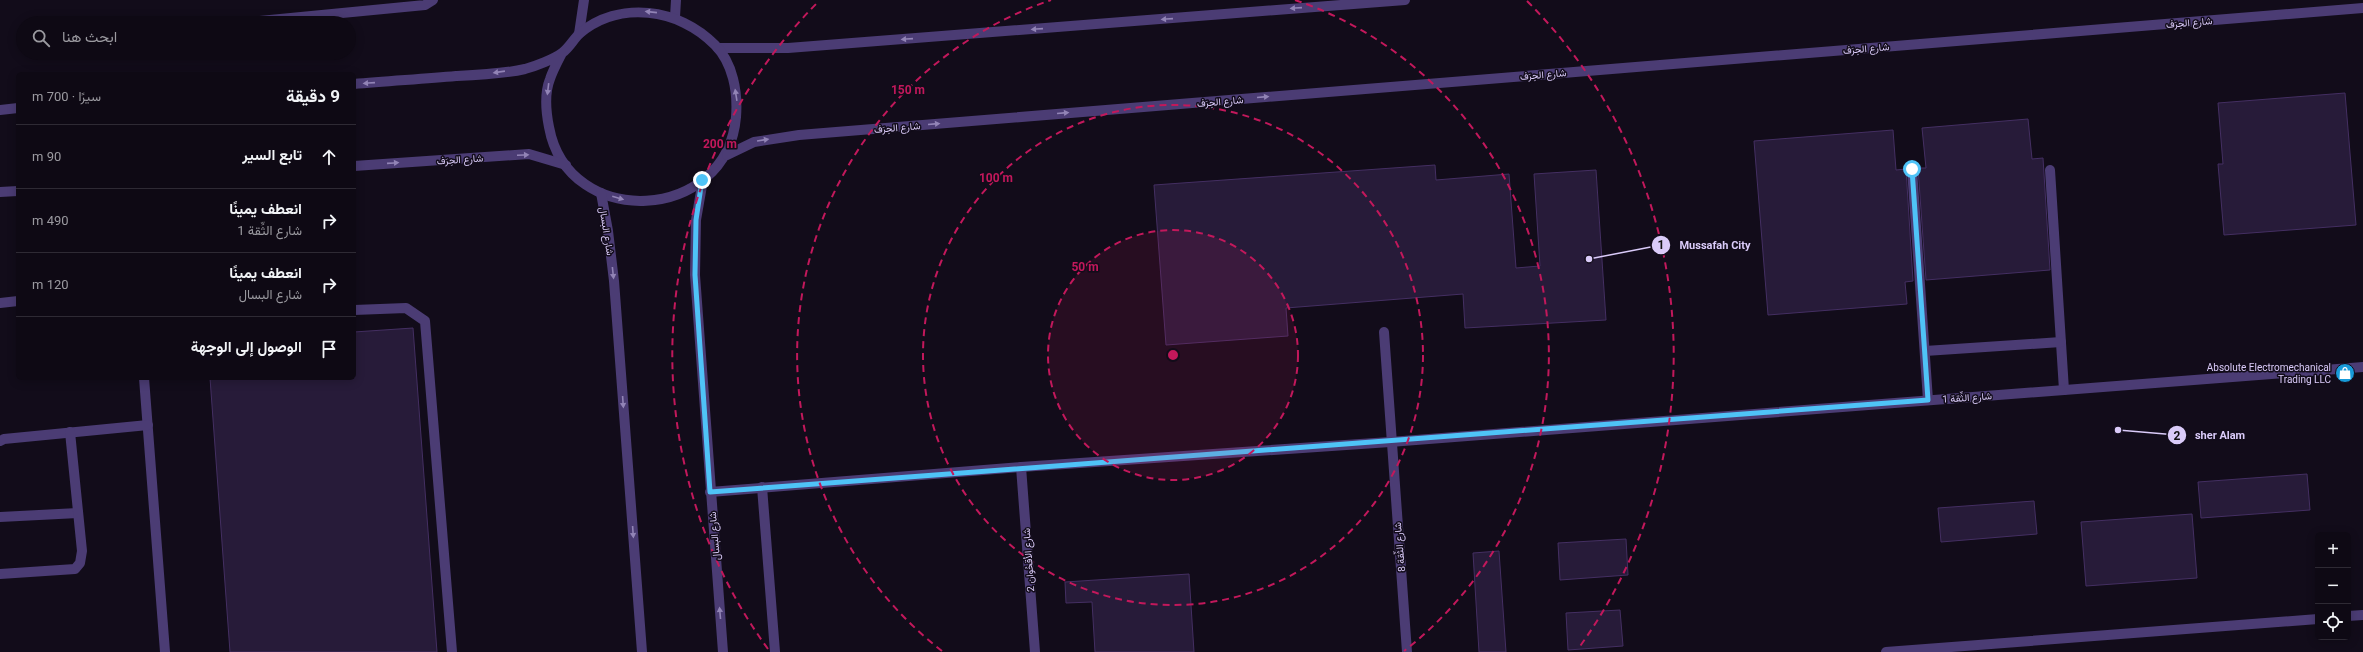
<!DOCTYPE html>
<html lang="ar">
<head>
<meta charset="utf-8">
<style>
  body { margin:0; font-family:Roboto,Vazirmatn,sans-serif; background:#1c1722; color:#f1f3f6; direction:rtl }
  .controls { position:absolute; right:12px; bottom:12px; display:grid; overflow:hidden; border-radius:6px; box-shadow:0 2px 10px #0003 }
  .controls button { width:36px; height:36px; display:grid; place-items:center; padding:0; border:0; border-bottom:1px solid #2e2a34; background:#0e0914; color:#f1f3f6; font:20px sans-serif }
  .stop { position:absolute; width:12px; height:12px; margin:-9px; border:3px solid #4fc3f7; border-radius:50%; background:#fff }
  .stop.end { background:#4fc3f7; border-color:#fff; box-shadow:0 1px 4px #0008 }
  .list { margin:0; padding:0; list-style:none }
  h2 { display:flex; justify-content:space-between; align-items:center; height:52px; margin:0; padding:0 16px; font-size:17px }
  h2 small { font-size:13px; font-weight:400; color:#9b9aa0 }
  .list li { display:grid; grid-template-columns:26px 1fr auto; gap:12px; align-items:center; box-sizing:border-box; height:64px; padding:0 16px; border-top:1px solid #2e2a34 }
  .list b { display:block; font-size:15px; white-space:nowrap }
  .list p { margin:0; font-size:13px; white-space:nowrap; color:#9b9aa0 }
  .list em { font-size:13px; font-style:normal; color:#9b9aa0 }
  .icon { flex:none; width:22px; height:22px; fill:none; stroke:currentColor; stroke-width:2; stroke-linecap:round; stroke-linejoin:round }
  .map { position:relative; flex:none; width:2363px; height:652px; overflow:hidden; direction:ltr }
  .search { position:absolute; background:#0e0914; box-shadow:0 2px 10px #0003; left:16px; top:16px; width:340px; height:44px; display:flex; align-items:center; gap:10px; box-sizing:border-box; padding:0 14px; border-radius:22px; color:#9b9aa0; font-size:15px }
  .panel { position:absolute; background:#0e0914; box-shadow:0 2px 10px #0003; left:16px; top:72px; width:340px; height:308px; border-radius:6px; direction:rtl }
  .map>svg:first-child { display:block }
  .building { fill:#271b39; stroke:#442f62 }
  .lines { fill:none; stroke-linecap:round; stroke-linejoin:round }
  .minor { stroke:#4b3c74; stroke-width:10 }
  .oneway { fill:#9284b6 }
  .route { stroke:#4fc3f7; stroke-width:5 }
  .ring { fill:none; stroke:#c2185b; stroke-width:2; stroke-dasharray:7 5 }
  .labels { text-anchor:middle; stroke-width:3; stroke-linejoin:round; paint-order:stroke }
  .street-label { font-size:10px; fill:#dacbf9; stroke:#120c1a }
  .poi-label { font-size:10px; fill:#dacbf9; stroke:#120c1a; text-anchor:end }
  .centre { fill:#c2185b; stroke:#120c1a; stroke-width:2 }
  .ring-label { font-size:12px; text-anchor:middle; font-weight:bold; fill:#c2185b; stroke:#120c1a; stroke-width:3; stroke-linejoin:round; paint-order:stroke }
  .leader { fill:none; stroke:#dacbf9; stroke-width:1.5 }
  .callout-dot { fill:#dacbf9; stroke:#120c1a; stroke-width:1.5 }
  .mark-label { font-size:12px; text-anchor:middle; font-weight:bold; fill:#111 }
  .callout-label { font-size:11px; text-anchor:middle; font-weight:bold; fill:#dacbf9; stroke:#120c1a; stroke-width:3; stroke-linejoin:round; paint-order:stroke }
</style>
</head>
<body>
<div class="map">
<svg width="2363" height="652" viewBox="0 0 2363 652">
  <rect width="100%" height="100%" fill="#120c1a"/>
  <g class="building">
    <path d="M2345,93L2356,225L2224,235L2218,164H2223L2218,103Z"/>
    <path d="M2028,119L2032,159L2043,158L2050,270L1926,280L1918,168H1926L1922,128Z"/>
    <path d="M1893,130L1896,170L1906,169L1913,281L1905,282L1907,304L1768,315L1754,141Z"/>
    <path d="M1435,165L1436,180L1509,174L1516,268L1540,266L1534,174L1596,170L1606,320L1465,328L1463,294L1286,308L1288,336L1166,345L1154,185Z"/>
    <path d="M413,328L437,652H230L210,378H354V332Z"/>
    <path d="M2307,474L2310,510L2201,518L2198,482Z"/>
    <path d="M2034,501L2037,534L1941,542L1938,508Z"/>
    <path d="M2192,514L2197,578L2086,586L2081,522Z"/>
    <path d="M1626,539L1628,575L1560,580L1558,543Z"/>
    <path d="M1499,551L1506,652H1479L1473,553Z"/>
    <path d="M1189,574L1194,652H1095L1092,602L1066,603L1065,582Z"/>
    <path d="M1620,610L1623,646L1568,650L1566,613Z"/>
  </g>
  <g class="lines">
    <g class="minor">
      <path d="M675,17L676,0"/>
      <path d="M239,23L425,5L433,0"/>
      <path d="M579,34L584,0"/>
      <path d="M718,48H788L1405,0"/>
      <path d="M354,84C388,81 422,79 456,76C479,75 503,74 525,69C536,66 554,59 562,53C569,48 573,40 579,34C619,0 679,8 715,45C733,63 738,92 736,117C727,223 568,231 549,127C546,112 544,94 550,79C553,70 558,61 562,53"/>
      <path d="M0,110L18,108"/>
      <path d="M727,155L754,142L799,135L2363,8"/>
      <path d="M354,166L529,154L566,165"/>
      <path d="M1912,169L1928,400"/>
      <path d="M2050,170L2064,390"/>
      <path d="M703,180L696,220L695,275L723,652"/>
      <path d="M0,192L18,191"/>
      <path d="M601,193L608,231L614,281L642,652"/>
      <path d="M0,303L18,301"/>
      <path d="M354,310L406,308L425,321L452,652"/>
      <path d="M1384,332L1407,652"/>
      <path d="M1925,351L2061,342"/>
      <path d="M144,378L165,652"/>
      <path d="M0,441L4,439L148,425"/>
      <path d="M1021,467L1035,652"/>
      <path d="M762,487L775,652"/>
      <path d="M710,492L1021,467L1390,442L2363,367"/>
      <path d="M0,517L78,513"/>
      <path d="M0,574L75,569L80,563L82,551L70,432"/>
      <path d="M2348,616L2363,615"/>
      <path d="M1886,652L2318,619"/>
    </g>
  </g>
  <defs><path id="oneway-solid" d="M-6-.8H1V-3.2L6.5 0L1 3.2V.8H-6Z"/></defs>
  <g class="oneway">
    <use href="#oneway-solid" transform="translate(1296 8) rotate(176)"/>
    <use href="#oneway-solid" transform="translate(651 12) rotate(-174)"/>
    <use href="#oneway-solid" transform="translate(1167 19) rotate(176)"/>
    <use href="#oneway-solid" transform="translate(1037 29) rotate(176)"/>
    <use href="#oneway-solid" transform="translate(907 39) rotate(176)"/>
    <use href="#oneway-solid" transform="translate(499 72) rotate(172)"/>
    <use href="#oneway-solid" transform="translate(369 83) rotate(176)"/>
    <use href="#oneway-solid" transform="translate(548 89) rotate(97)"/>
    <use href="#oneway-solid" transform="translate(736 95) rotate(-99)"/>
    <use href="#oneway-solid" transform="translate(1263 97) rotate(-5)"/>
    <use href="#oneway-solid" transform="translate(1063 113) rotate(-5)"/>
    <use href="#oneway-solid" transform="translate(934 124) rotate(-5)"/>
    <use href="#oneway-solid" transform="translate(763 140) rotate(-9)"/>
    <use href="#oneway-solid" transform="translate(523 155) rotate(-2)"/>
    <use href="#oneway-solid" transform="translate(393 163) rotate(-4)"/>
    <use href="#oneway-solid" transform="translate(618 198) rotate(16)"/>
    <use href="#oneway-solid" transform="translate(613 273) rotate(84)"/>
    <use href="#oneway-solid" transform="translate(623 402) rotate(86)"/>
    <use href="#oneway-solid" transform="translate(633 532) rotate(86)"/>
    <use href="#oneway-solid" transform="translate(720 613) rotate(-95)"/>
  </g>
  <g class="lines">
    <path class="route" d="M702,180L696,220L695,275L710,492L1928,400L1912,169"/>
  </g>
  <circle cx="1173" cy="355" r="125" fill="#c2185b" fill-opacity=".12"/>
  <g class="ring">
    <circle cx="1173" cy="355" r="125"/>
    <circle cx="1173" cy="355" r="250"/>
    <path d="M942 651A375 375 0 0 1 1051 0M1295 0A375 375 0 0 1 1404 651"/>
    <path d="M768 649A500 500 0 0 1 819 1M1527 1A500 500 0 0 1 1578 649"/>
  </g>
  <defs>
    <symbol id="shop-disc" viewBox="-11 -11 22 22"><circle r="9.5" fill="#179bd9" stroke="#120c1a"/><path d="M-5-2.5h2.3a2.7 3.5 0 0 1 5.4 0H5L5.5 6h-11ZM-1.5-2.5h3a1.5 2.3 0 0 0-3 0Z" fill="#fff"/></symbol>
  </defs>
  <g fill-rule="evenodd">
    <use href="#shop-disc" x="2334" y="362" width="22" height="22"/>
  </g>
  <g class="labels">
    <g class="street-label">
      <text transform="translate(2189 22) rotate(-5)" y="4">شارع الحِرَف</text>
      <text transform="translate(1866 48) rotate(-5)" y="4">شارع الحِرَف</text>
      <text transform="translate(1543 74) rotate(-5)" y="4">شارع الحِرَف</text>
      <text transform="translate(1220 101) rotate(-5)" y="4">شارع الحِرَف</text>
      <text transform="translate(897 127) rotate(-5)" y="4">شارع الحِرَف</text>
      <text transform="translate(460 159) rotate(-4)" y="4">شارع الحِرَف</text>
      <text transform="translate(607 231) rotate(81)" y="4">شارع البسال</text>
      <text transform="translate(1967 397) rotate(-4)" y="4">شارع الثِّقة 1</text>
      <text transform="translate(714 536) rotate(-95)" y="4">شارع البسال</text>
      <text transform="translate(1399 547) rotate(-95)" y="4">شارع الثِّقة 8</text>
      <text transform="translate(1028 560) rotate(-94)" y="4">شارع الأقحُوان 2</text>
    </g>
    <g class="poi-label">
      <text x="2331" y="371">Absolute Electromechanical<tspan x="2331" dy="12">Trading LLC</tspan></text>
    </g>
  </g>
  <circle cx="1173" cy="355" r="6" class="centre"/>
  <g class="ring-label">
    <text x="908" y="94">150 m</text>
    <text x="720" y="148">200 m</text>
    <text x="996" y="182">100 m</text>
    <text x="1085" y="271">50 m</text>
  </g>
  <path class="leader" d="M1589 259L1661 245M2118 430L2177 435"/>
  <g class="callout-dot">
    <circle cx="1589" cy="259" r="4"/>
    <circle cx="2118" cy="430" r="4"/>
    <circle cx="1661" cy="245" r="10"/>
    <circle cx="2177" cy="435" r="10"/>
  </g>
  <g class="mark-label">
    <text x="1661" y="249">1</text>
    <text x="2177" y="440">2</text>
  </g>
  <g class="callout-label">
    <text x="1715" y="249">Mussafah City</text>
    <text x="2220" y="439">sher Alam</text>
  </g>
</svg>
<div class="controls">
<button>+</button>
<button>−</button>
<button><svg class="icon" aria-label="locate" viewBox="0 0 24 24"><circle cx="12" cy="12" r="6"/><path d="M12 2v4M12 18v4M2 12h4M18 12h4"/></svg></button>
</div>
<div class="stop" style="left:1912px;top:169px"></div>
<div class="stop end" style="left:702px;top:180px"></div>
<div class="search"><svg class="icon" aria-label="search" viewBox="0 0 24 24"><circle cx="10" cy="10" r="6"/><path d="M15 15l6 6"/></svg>ابحث هنا</div>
<section class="panel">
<h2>9 دقيقة<small>سيرًا · 700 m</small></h2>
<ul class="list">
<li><svg class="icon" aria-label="ahead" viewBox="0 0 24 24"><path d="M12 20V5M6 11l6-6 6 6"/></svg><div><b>تابع السير</b></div><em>90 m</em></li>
<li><svg class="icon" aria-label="right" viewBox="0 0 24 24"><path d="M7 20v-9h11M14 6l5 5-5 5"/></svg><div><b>انعطف يمينًا</b><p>شارع الثِّقة 1</p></div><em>490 m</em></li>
<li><svg class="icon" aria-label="right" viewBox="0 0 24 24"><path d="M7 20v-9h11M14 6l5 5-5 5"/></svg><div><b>انعطف يمينًا</b><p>شارع البسال</p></div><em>120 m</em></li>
<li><svg class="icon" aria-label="arrive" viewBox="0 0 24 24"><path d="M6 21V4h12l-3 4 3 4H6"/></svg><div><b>الوصول إلى الوجهة</b></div></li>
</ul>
</section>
</div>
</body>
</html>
